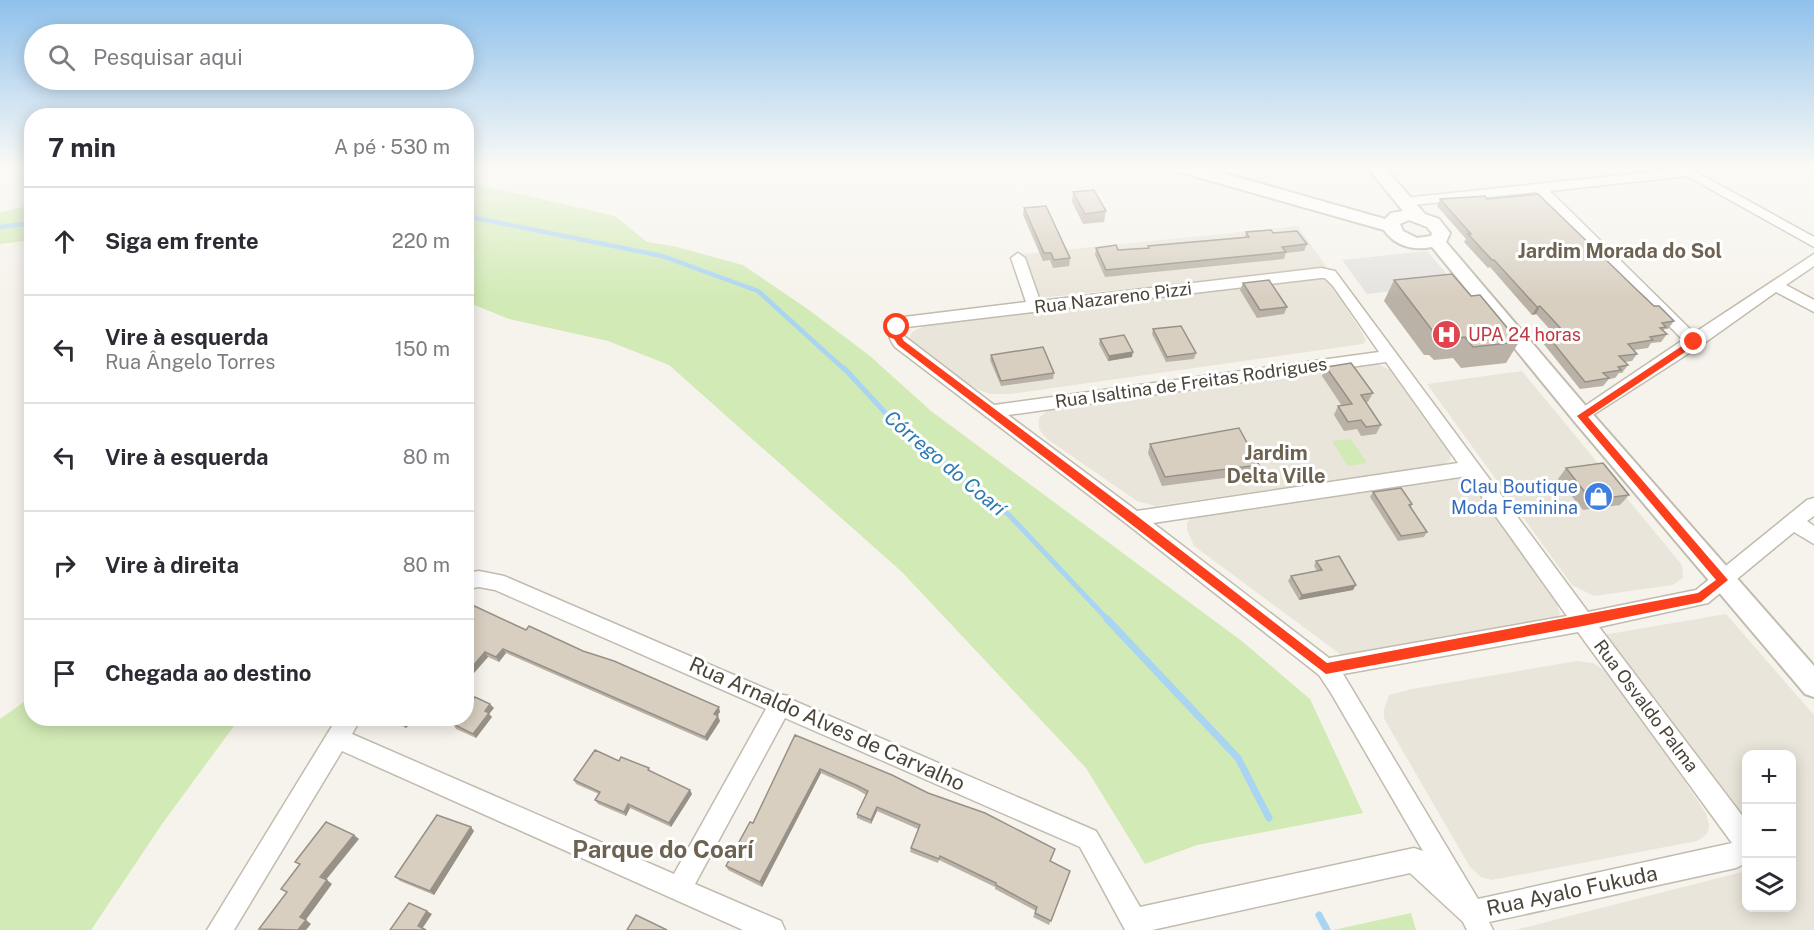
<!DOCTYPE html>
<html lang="pt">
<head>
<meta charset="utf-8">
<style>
  body { margin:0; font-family:"Public Sans",sans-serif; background:#f2f2f3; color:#2b2b33 }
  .controls { position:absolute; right:18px; bottom:18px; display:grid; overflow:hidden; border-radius:12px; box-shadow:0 3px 15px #0003 }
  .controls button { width:54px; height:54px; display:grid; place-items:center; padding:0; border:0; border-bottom:2px solid #e1e1e2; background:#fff; color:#2b2b33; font:30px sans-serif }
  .stop { position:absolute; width:18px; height:18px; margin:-14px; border:4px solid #fc3f1d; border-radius:50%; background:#fff }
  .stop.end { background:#fc3f1d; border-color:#fff; box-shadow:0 2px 6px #0008 }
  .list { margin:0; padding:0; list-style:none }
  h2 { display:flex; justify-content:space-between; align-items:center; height:78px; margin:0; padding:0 24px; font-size:26px }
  h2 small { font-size:20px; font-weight:400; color:#7c7c81 }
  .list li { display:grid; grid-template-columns:39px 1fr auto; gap:18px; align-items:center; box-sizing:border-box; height:108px; padding:0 24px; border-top:2px solid #e1e1e2 }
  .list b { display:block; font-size:22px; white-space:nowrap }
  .list p { margin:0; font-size:20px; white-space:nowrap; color:#7c7c81 }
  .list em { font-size:20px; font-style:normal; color:#7c7c81 }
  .icon { flex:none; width:33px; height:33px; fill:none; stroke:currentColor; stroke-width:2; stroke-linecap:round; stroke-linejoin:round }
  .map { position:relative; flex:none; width:1814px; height:930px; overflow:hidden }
  .search { position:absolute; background:#fff; box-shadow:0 3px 15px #0003; left:24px; top:24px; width:450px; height:66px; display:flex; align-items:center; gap:15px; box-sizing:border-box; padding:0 21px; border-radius:33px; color:#7c7c81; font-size:22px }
  .panel { position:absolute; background:#fff; box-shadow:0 3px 15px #0003; left:24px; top:108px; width:450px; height:618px; border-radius:24px }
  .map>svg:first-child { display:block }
  .residential { fill:#eae5da }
  .green { fill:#d2eab5 }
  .parking { fill:#e5e3e0 }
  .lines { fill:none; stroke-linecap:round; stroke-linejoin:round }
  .stream-far2 { stroke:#a9d4f2; stroke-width:4.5 }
  .stream-far1 { stroke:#a9d4f2; stroke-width:5 }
  .stream { stroke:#a9d4f2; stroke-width:7 }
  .minor-casing { stroke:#c2bbae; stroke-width:3 }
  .tertiary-casing { stroke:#c2bbae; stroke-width:4 }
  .minor { fill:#fff; fill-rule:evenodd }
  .tertiary { fill:#fff; fill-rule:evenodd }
  .wall { fill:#bab2a6 }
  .shaded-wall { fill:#979187 }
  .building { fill:#d8cfc1; stroke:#979187; stroke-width:1.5 }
  .route { fill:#fc3f1d }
  .labels { text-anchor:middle; stroke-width:6; stroke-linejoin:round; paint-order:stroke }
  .street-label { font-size:18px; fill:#4b4439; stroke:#fff }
  .health-label { font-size:18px; fill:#be3a42; stroke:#fff; text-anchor:start }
  .shop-label { font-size:18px; fill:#366cbe; stroke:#fff; text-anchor:end }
  .neighbourhood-label { font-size:20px; font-weight:bold; fill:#6e6250; stroke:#fff }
  .water-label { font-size:20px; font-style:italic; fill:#2e7ab2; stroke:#fff }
  .near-street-label { font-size:21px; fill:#4b4439; stroke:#fff }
  .near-neighbourhood-label { font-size:24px; font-weight:bold; fill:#6e6250; stroke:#fff }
</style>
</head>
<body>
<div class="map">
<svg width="1814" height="930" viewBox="0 0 1814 930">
  <rect width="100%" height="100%" fill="#f6f3ec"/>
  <g class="residential">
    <path d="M1298,226L1327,268L1039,298L1022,254Z"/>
    <path d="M1309,277H1322L1329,282L1363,334L1366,340L1363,344L1010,394H990L976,389L913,346L909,339L912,332L926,325Z"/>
    <path d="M1374,362L1390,370L1451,453L1450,460L1443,465L1155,506L1137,501L1047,439L1039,429V418L1047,411Z"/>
    <path d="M1522,371L1682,565L1683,578L1673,585L1594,596L1572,585L1427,384Z"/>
    <path d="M1456,477L1463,479L1480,490L1553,592L1560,614L1555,620L1344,657L1194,546L1187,530V523L1192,517Z"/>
    <path d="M1726,614L1814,715V930H1515L1746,871V908H1792V754H1746V825L1603,635Z"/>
    <path d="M1577,661L1593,663L1613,676L1706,813L1709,826L1708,831L1705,836L1697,841L1492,880L1481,877L1470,867L1390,729L1384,718V709L1389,695L1412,689Z"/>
  </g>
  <g class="green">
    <path d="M31,169V240L0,244V212L28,206L26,179Z"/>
    <path d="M466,182L615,216L647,242L673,246L743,265L809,310L870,356L931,411L1243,642L1310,699L1363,813L1197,845L1145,864L1086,768L902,572L669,365L608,341L509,319L467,302Z"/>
    <path d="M1351,439L1367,463L1348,466L1332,441Z"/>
    <path d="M31,697L32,718L239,719L162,824L91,930H0V719Z"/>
    <path d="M1411,913L1416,930H1333Z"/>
  </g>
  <path class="parking" d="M1427,251L1449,277L1403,290L1367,294L1342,260Z"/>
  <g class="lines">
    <g class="stream-far2">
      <path d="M466,216L662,256L758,291L845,370"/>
      <path d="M0,227L32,223"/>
    </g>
    <path class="stream-far1" d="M844,368L904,433L1009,515L1108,620"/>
    <g class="stream">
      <path d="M1107,619L1238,758L1269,818"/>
      <path d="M1319,915L1327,930"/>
    </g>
    <defs>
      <g id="minor">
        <path d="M1689,168L1814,237V247L1687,176L1550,191L1694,333L1814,254V266L1786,285L1814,300V312L1776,292L1700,346L1582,422L1576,420L1573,416L1576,412L1683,340L1536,192L1404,206L1397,202L1404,198Z"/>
        <path d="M1018,253L1025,258L1040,301L1321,268L1335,271L1588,612L1696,590L1807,500L1814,498V516L1807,521L1814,526V544L1794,532L1708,603L1599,627L1744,818L1746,821V863L1736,868L1489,922L1493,930H1467L1463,922L1410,873L1152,930H1125L1080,847L785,718L695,884L781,921L785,930H743L342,751L234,930H207L337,718H361L352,734L674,874L766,709L495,590L479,587L466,589V573L479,571L504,576L778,694L789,696L790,699L1096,831L1140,907L1414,848L1423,851L1331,693L1319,675L1127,524L895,347C887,336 886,329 896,318L1026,302L1011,258ZM1321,278H1325L1333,286L1379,352L994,405L904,336L907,327ZM1386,362L1458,463L1137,511L1008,415ZM1467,476L1567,616L1329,658L1153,523ZM1578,632L1732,843L1478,899L1343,674Z"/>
      </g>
      <path id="tertiary" d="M1174,167H1202L1385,219L1391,213L1403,211L1367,167H1384L1425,214L1439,219L1450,233L1446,242L1590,411L1814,666V697L1805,694L1574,421L1432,247C1413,251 1395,246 1384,230L1176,171ZM1409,220L1427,227L1432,233L1431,236L1417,238L1403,231L1400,224Z"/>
    </defs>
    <use href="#minor" class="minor-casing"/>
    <use href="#tertiary" class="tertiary-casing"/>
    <use href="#minor" class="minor"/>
    <use href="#tertiary" class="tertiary"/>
  </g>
  <g class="wall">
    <path d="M1073,192L1106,211L1104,222L1083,224L1072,202Z"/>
    <path d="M1440,199H1487L1636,289L1654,306L1674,321L1668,329H1665L1663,331L1667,334L1661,342L1651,343L1648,348L1634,350L1637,354L1632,361L1625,362L1628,365L1622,373H1619L1615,378L1609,379L1603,386L1580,389L1542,342L1547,335L1554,334L1536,314L1532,315L1490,267L1488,268L1464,242L1466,239L1437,206Z"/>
    <path d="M1024,208L1070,258L1069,266L1053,268L1050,260L1043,261L1023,215Z"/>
    <path d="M1246,232L1273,233L1307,244L1304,251L1286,253L1284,259L1105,277L1095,255L1096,248L1118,250L1148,248V246L1245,237Z"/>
    <path d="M1394,280L1471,296L1519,342L1506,363L1461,368L1453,358L1434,360L1429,355H1424L1384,301Z"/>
    <path d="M1243,283L1287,307L1284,314L1257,318L1240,290Z"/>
    <path d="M1153,329L1196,353L1194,359L1166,362L1152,334Z"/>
    <path d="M1100,339L1132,357L1108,361L1099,344Z"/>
    <path d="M991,355L1054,373L1053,379L1001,386L990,360Z"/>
    <path d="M1326,367L1373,393L1368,402H1366L1381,425L1376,434L1361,436L1357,429L1344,431L1334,415L1338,406H1342L1322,376Z"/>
    <path d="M1150,444L1259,465L1255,474L1162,486L1148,453Z"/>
    <path d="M1566,468L1629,495L1620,505L1583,510L1558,479Z"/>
    <path d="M1373,492L1412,504L1411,507L1427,532L1424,537L1398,541L1370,497Z"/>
    <path d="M1316,561L1353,590L1299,600L1288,581L1291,576L1317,571L1314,566Z"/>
    <path d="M466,605L720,712L717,716L720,721L707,741L506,653L499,662L488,657L466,682Z"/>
    <path d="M494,708L489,714L492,717L476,738L456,729L453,724Z"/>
    <path d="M387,718H415L406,728Z"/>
    <path d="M795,735L1070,871L1049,925L1033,917L1036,911L995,889V887L939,860L938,863L910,852L911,848L918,829L877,811L871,824L857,818V814L866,795L856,789L821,773L762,887L728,870L726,866L753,823Z"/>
    <path d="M619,761L649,768L650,771L692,794L671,827L630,808L626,816L598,804L595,800L599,794L576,784L574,780Z"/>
    <path d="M474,831L434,895L400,881L395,877Z"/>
  </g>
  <g class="shaded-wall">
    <path d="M1540,306L1536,314L1532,315L1537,307Z"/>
    <path d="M1133,352L1132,357L1108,361L1109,356Z"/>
    <path d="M1356,585L1353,590L1299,600L1302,595Z"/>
    <path d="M503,649L506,653L499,662L496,657Z"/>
    <path d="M485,652L488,657L466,682V674Z"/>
    <path d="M490,704L494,708L489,714L492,717L476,738L473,734L485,711Z"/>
    <path d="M719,707L720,712L715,719L714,714Z"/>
    <path d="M718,716L720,721L707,741L705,737Z"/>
    <path d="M407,718H415L406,728L403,724Z"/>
    <path d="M820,769L821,773L762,887L760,882Z"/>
    <path d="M690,790L692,794L671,827L669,823Z"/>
    <path d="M628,804L630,808L626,816L624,812Z"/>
    <path d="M877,807V811L871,824V820Z"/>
    <path d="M471,827L474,831L434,895L430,891Z"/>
    <path d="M354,835L359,839L325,881L320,877Z"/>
    <path d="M327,880L332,884L305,921L300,917Z"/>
    <path d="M427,911L432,914L422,929L418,926Z"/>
    <path d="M306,920L311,924L306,930H298Z"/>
  </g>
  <g class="building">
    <path d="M1094,190L1106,211L1085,214L1073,192Z"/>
    <path d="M1538,194L1636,289L1654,306H1659L1674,321L1662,323L1666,327L1660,328L1667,334L1650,337L1653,340L1628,344L1637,354L1619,356L1628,365L1618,367L1621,370L1603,373L1609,378L1585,382L1547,335L1565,333L1540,306L1537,307L1494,260H1492L1468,234H1471L1440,199L1485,196L1487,199Z"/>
    <path d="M1046,206L1070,258L1054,260L1051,253H1044L1024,208Z"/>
    <path d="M1271,230L1273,233L1297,231L1307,244L1282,247L1286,252L1106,270L1096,248L1116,245L1118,250L1149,248L1148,246L1249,237L1246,232Z"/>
    <path d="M1452,274L1471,296L1480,295L1519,342L1473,347L1465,337L1445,339L1441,334H1435L1394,280Z"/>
    <path d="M1269,280L1287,307L1260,310L1243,283Z"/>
    <path d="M1181,326L1196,353L1167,357L1153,329Z"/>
    <path d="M1124,335L1133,352L1109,356L1100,339Z"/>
    <path d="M1043,347L1054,373L1001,381L991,355Z"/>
    <path d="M1351,363L1373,393L1361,395L1381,425L1366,427L1361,420L1348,422L1338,406L1352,404L1326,367Z"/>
    <path d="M1239,428L1259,465L1165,477L1150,444Z"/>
    <path d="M1603,463L1629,495L1591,500L1566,468Z"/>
    <path d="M1401,488L1412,504L1409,505L1427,532L1401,536L1373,492Z"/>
    <path d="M1339,556L1356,585L1302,595L1291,576L1322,570L1316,561Z"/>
    <path d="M468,603L526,630L529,626L583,651L614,661L719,707L714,714L718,716L705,737L503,649L496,657L485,652L466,674V605Z"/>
    <path d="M475,697L490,704L485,711L489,713L473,734L453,724L458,718H466V708Z"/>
    <path d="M392,718H407L403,724Z"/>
    <path d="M795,735L892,775L928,793L985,813L1055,849L1050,861L1070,871L1051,921L1035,913L1037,907L996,885V883L940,856L939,859L911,848L920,825L877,807L871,820L857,814L868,791L856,785L820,769L760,882L726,866L750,822L753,823Z"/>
    <path d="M595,750L619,761L621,757L649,768L648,770L690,790L669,823L628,804L624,812L595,800L600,792L574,780Z"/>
    <path d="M437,815L471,827L430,891L395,877Z"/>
    <path d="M326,822L354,835L320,877L327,880L300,917L306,920L298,930L259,929L287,892L281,889L300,864L295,862Z"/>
    <path d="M409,903L427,911L418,926L426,930H390Z"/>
    <path d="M636,915L667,930H627Z"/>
  </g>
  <linearGradient id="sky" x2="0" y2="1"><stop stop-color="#8fc1ec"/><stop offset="0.56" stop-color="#fbfaf6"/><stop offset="1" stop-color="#fbfaf6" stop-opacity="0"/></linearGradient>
  <rect width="1814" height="298" fill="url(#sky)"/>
  <path class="route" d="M894,325L901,327V336L904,341L1137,516L1327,663L1698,593L1716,580L1577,416L1691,340H1697V344L1588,417L1728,580L1701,602L1583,626L1326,674L898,345L892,336Z"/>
  <defs>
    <symbol id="hospital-disc" viewBox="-11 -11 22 22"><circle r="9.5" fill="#e0444e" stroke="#fff"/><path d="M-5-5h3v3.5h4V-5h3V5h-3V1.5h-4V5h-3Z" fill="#fff"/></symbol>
    <symbol id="shop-disc" viewBox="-11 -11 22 22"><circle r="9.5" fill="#3f7fe0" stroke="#fff"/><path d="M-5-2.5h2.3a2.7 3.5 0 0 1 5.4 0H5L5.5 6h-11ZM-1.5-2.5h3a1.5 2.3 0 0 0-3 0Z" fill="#fff"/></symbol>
  </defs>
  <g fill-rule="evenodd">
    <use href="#hospital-disc" x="1430" y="318" width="33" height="33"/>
    <use href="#shop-disc" x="1582" y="480" width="33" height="33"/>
  </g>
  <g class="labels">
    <g class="street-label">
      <text transform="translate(1113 298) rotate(-7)" y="6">Rua Nazareno Pizzi</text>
      <text transform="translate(1191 383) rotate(-8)" y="6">Rua Isaltina de Freitas Rodrigues</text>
      <text transform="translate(1646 706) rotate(53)" y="6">Rua Osvaldo Palma</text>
    </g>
    <g class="health-label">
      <text x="1468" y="341">UPA 24 horas</text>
    </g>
    <g class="shop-label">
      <text x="1578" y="493">Clau Boutique<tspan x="1578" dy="21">Moda Feminina</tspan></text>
    </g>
    <g class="neighbourhood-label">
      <text x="1620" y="258">Jardim Morada do Sol</text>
      <text x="1276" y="460">Jardim<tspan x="1276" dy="23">Delta Ville</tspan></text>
    </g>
    <g class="water-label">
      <text transform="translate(945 463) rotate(40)" y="7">Córrego do Coarí</text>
    </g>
    <g class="near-street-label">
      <text transform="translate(827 724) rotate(24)" y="7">Rua Arnaldo Alves de Carvalho</text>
      <text transform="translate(1572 891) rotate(-12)" y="7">Rua Ayalo Fukuda</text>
    </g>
    <g class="near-neighbourhood-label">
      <text x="663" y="858">Parque do Coarí</text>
    </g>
  </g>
</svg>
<div class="controls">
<button>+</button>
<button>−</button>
<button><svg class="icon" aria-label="layers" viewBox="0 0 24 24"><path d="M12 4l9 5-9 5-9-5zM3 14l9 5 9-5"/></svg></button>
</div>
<div class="stop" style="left:897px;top:327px"></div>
<div class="stop end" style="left:1694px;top:342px"></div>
<div class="search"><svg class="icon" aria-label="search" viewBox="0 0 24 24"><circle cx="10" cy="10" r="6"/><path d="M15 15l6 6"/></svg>Pesquisar aqui</div>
<section class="panel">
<h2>7 min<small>A pé · 530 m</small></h2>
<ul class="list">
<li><svg class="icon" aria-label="ahead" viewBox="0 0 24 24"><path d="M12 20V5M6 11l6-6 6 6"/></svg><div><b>Siga em frente</b></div><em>220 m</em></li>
<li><svg class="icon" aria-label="left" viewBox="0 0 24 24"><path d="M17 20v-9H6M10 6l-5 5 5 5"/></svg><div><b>Vire à esquerda</b><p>Rua Ângelo Torres</p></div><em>150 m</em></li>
<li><svg class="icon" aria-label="left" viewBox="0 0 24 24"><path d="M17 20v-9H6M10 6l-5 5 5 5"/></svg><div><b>Vire à esquerda</b></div><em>80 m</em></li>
<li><svg class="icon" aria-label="right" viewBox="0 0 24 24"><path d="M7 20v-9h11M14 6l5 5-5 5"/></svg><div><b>Vire à direita</b></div><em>80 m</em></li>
<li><svg class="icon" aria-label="arrive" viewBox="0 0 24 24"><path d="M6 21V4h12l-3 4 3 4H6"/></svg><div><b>Chegada ao destino</b></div></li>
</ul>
</section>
</div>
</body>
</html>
